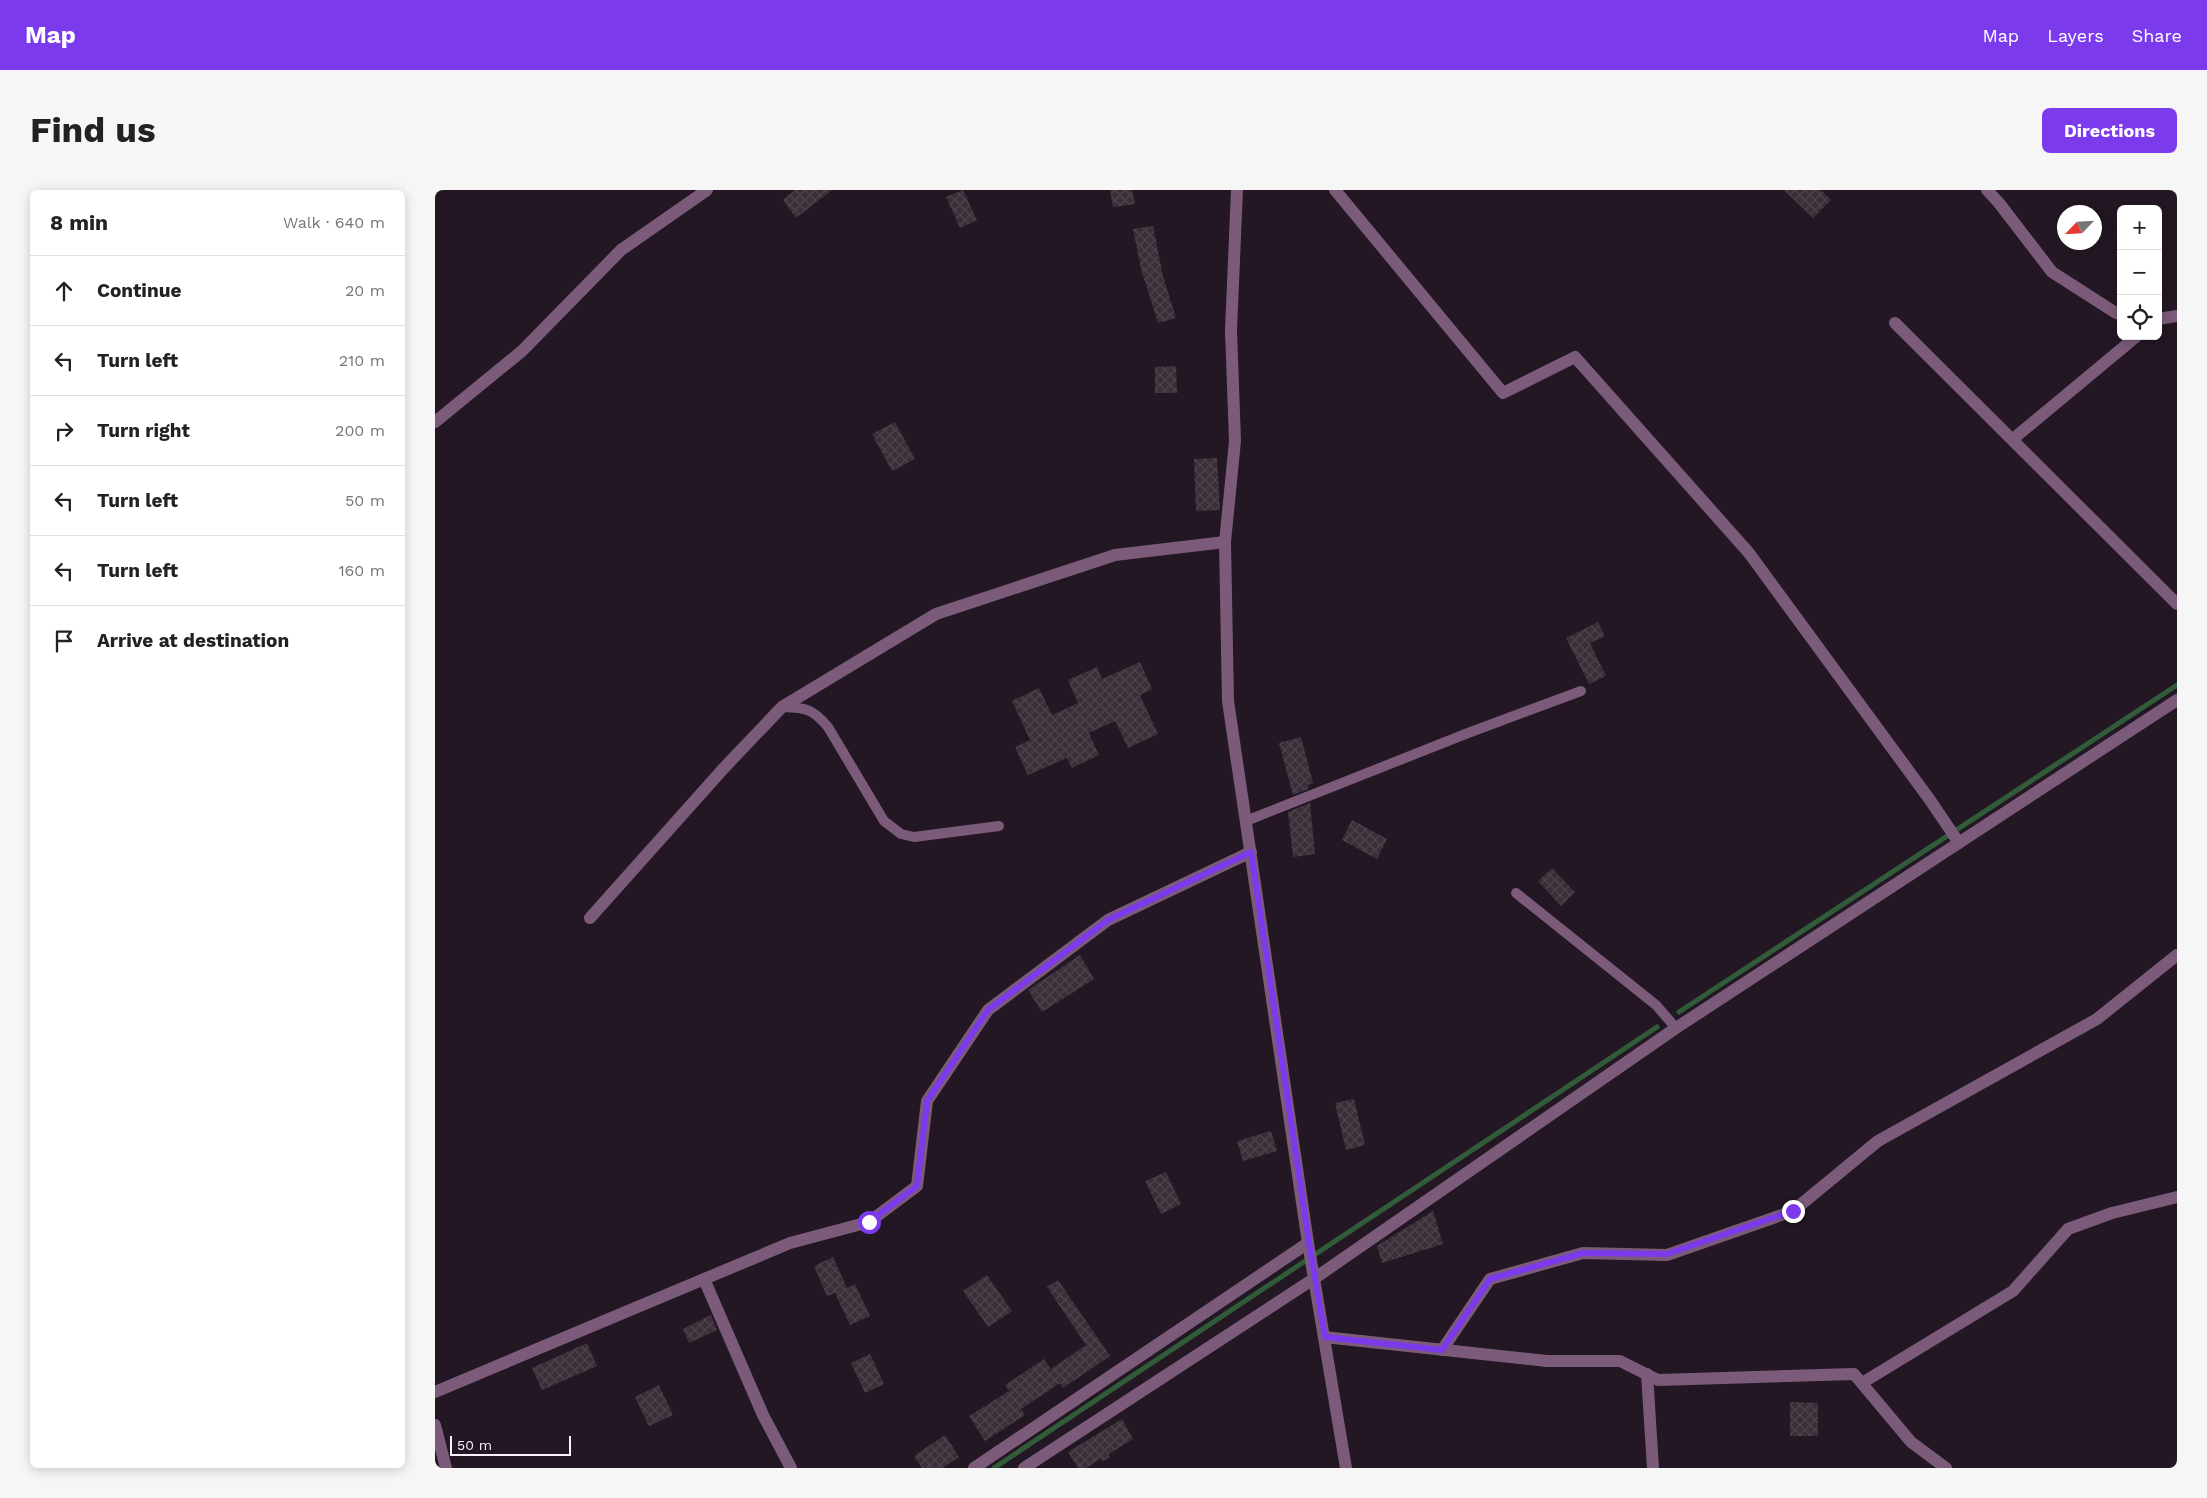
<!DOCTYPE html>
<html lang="en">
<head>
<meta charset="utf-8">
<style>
  body { margin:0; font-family:"Work Sans",sans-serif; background:#f6f6f6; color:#222 }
  .controls { position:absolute; right:15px; top:15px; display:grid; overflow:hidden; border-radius:8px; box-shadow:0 2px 12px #0003 }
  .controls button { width:45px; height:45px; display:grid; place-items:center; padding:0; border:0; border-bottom:1px solid #e0e0e0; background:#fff; color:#222; font:25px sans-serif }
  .compass { position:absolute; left:1622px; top:15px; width:45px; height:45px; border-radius:50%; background:#fff; box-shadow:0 2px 12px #0003; rotate:245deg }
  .scale { position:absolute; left:15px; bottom:12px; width:121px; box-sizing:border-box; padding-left:5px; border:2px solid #faf2fa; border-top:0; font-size:14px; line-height:18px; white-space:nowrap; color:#faf2fa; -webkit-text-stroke:4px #221722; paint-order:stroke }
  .stop { position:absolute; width:15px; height:15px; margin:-11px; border:4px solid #7c3aed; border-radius:50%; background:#fff }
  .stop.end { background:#7c3aed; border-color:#fff; box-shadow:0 1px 5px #0008 }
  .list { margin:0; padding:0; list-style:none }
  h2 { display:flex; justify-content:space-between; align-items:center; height:65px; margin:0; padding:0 20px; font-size:21px }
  h2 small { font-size:16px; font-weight:400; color:#767676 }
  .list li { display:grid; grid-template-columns:32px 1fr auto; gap:15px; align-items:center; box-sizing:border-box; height:70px; padding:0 20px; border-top:1px solid #e0e0e0 }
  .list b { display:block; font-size:19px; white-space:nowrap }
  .list em { font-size:16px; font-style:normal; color:#767676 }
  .icon { flex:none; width:28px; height:28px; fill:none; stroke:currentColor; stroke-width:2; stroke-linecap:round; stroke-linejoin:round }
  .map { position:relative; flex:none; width:1742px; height:1278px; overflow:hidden; border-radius:8px }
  header { display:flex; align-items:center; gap:30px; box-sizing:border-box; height:70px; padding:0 25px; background:#7c3aed; color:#fff }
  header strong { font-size:24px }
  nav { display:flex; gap:28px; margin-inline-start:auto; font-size:18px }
  .intro { display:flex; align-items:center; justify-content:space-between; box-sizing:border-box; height:120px; padding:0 30px }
  h1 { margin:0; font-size:35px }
  .button { padding:12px 22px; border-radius:8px; background:#7c3aed; color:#fff; font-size:18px; font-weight:700 }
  main { display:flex; gap:30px; padding:0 30px }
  aside { flex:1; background:#fff; border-radius:8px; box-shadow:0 2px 12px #0003 }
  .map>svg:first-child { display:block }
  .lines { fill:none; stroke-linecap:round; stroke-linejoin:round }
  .stream { stroke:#315c3a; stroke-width:5 }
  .building { fill:url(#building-cross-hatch) }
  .service { stroke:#7b5b79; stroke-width:10 }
  .minor { stroke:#7b5b79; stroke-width:12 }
  .tertiary { stroke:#7b5b79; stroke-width:12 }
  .route { stroke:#7c3aed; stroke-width:6 }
</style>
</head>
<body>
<header>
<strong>Map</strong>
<nav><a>Map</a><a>Layers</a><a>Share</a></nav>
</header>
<div class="intro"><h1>Find us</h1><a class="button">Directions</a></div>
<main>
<aside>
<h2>8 min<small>Walk · 640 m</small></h2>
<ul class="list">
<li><svg class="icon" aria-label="ahead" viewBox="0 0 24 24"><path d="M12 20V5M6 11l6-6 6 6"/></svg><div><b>Continue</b></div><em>20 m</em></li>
<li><svg class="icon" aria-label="left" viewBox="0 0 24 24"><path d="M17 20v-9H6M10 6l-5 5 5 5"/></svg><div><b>Turn left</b></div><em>210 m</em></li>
<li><svg class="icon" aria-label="right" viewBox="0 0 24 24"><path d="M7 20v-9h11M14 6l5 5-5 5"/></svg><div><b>Turn right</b></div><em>200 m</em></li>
<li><svg class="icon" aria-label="left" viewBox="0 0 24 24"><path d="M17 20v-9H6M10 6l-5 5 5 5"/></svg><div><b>Turn left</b></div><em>50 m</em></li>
<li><svg class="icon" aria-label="left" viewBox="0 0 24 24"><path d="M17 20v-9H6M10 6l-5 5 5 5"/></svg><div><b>Turn left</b></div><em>160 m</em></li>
<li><svg class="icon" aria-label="arrive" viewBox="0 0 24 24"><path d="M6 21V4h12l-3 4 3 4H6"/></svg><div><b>Arrive at destination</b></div></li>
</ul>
</aside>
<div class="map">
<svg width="1742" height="1278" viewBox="0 0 1742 1278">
  <defs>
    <pattern id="building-cross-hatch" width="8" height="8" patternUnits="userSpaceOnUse" patternTransform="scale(1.25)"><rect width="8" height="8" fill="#3a2e39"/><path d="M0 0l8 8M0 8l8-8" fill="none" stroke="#4e424d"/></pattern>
  </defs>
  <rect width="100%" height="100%" fill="#221722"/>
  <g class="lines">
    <g class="stream">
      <path d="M1244,822L1742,495"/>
      <path d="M559,1278L1222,837"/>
    </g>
  </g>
  <g class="building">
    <path d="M360,0H397L361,28L348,10Z"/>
    <path d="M528,0L542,30L525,38L511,7Z"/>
    <path d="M675,0H697L700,14L678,17Z"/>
    <path d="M1349,0H1386L1396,10L1378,28Z"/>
    <path d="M718,36L728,86L741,128L723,133L706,79L698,39Z"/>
    <path d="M741,176L742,203H720V177Z"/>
    <path d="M460,232L480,269L457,281L437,244Z"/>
    <path d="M782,268L785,320L761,321L759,269Z"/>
    <path d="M1163,432L1170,446L1155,453L1171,486L1154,494L1131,448Z"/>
    <path d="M705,472L717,499L705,505L723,544L693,558L680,531L654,543L664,565L637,578L632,568L593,585L580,557L595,550L577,511L604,498L617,525L643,513L633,490L662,477L667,489Z"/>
    <path d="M866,547L878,593L873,595V599L858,605L844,553Z"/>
    <path d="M875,613L880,664L858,667L853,622Z"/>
    <path d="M917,630L952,649L942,669L907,650Z"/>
    <path d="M1117,678L1140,702L1126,716L1103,691Z"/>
    <path d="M645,765L659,789L607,822L593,800Z"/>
    <path d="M919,909L930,955L911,960L900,913Z"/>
    <path d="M836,941L842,961L808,971L802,951Z"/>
    <path d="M731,982L746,1014L726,1024L710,991Z"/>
    <path d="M998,1021L1008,1054L947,1073L942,1056Z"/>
    <path d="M398,1067L412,1098L420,1094L435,1126L415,1135L400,1103L392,1106L379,1076Z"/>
    <path d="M552,1085L577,1121L553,1137L528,1101Z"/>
    <path d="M623,1090L675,1166L628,1198L625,1193L586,1219L590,1225L550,1251L534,1226L574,1201L570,1195L609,1169L616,1179L651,1155L612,1097Z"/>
    <path d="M276,1125L282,1140L254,1153L248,1139Z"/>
    <path d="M152,1153L162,1176L107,1200L97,1178Z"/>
    <path d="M435,1164L449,1194L430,1203L416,1173Z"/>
    <path d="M224,1195L238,1225L214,1236L200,1207Z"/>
    <path d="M1355,1212L1383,1213V1246H1355Z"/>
    <path d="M687,1229L698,1249L674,1264V1268L668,1271L665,1269L651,1278H643L633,1262Z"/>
    <path d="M510,1245L524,1267L508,1278H487L479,1266Z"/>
  </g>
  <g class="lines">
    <g class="service">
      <path d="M347,517C371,518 377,518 393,537L449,631L466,644L479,647L564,636"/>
      <path d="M811,631L1033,543L1146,501"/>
      <path d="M1081,703L1221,815L1241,838"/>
    </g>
    <g class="minor">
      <path d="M900,0L1068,203L1140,167L1314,363L1495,610L1524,653"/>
      <path d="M1552,0L1564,13L1617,82L1681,123L1686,124"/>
      <path d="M1723,129L1742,126"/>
      <path d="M1460,133L1742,414"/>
      <path d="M0,232L87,161L186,60L272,0"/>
      <path d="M1578,249L1702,146"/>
      <path d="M155,728L288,579L347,517L501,424L680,365L790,352"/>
      <path d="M269,1089L328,1225L356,1278"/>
      <path d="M889,1147L1112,1171H1185L1223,1190L1419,1184L1476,1252L1511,1278"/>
      <path d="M1007,1160L1055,1089L1148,1063L1232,1065L1358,1021L1443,951L1662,829L1742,765"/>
      <path d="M1212,1184L1218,1278"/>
      <path d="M1427,1193L1578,1101L1633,1039L1677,1023L1742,1007"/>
      <path d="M0,1202L355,1053L434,1032L482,996L492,911L553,820L673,730L816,662"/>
      <path d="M0,1235L11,1278"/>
      <path d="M539,1278L873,1053"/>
      <path d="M589,1278L880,1088L1241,838L1742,510"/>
    </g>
    <path class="tertiary" d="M802,0L796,140L800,251L790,352L793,511L873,1053L911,1278"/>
  </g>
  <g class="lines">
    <path class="route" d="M434,1032L482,996L492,911L553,820L673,730L816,662L874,1053L890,1147L1007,1160L1055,1089L1148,1063L1232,1064L1358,1021"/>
  </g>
</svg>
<div class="controls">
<button>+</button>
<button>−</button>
<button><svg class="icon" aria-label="locate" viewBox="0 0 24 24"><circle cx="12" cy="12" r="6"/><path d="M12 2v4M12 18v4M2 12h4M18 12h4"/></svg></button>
</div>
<svg class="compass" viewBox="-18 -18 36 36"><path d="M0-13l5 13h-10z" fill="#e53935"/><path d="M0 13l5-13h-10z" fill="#767676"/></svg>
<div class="scale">50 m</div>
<div class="stop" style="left:434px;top:1032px"></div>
<div class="stop end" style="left:1358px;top:1021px"></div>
</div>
</main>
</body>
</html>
